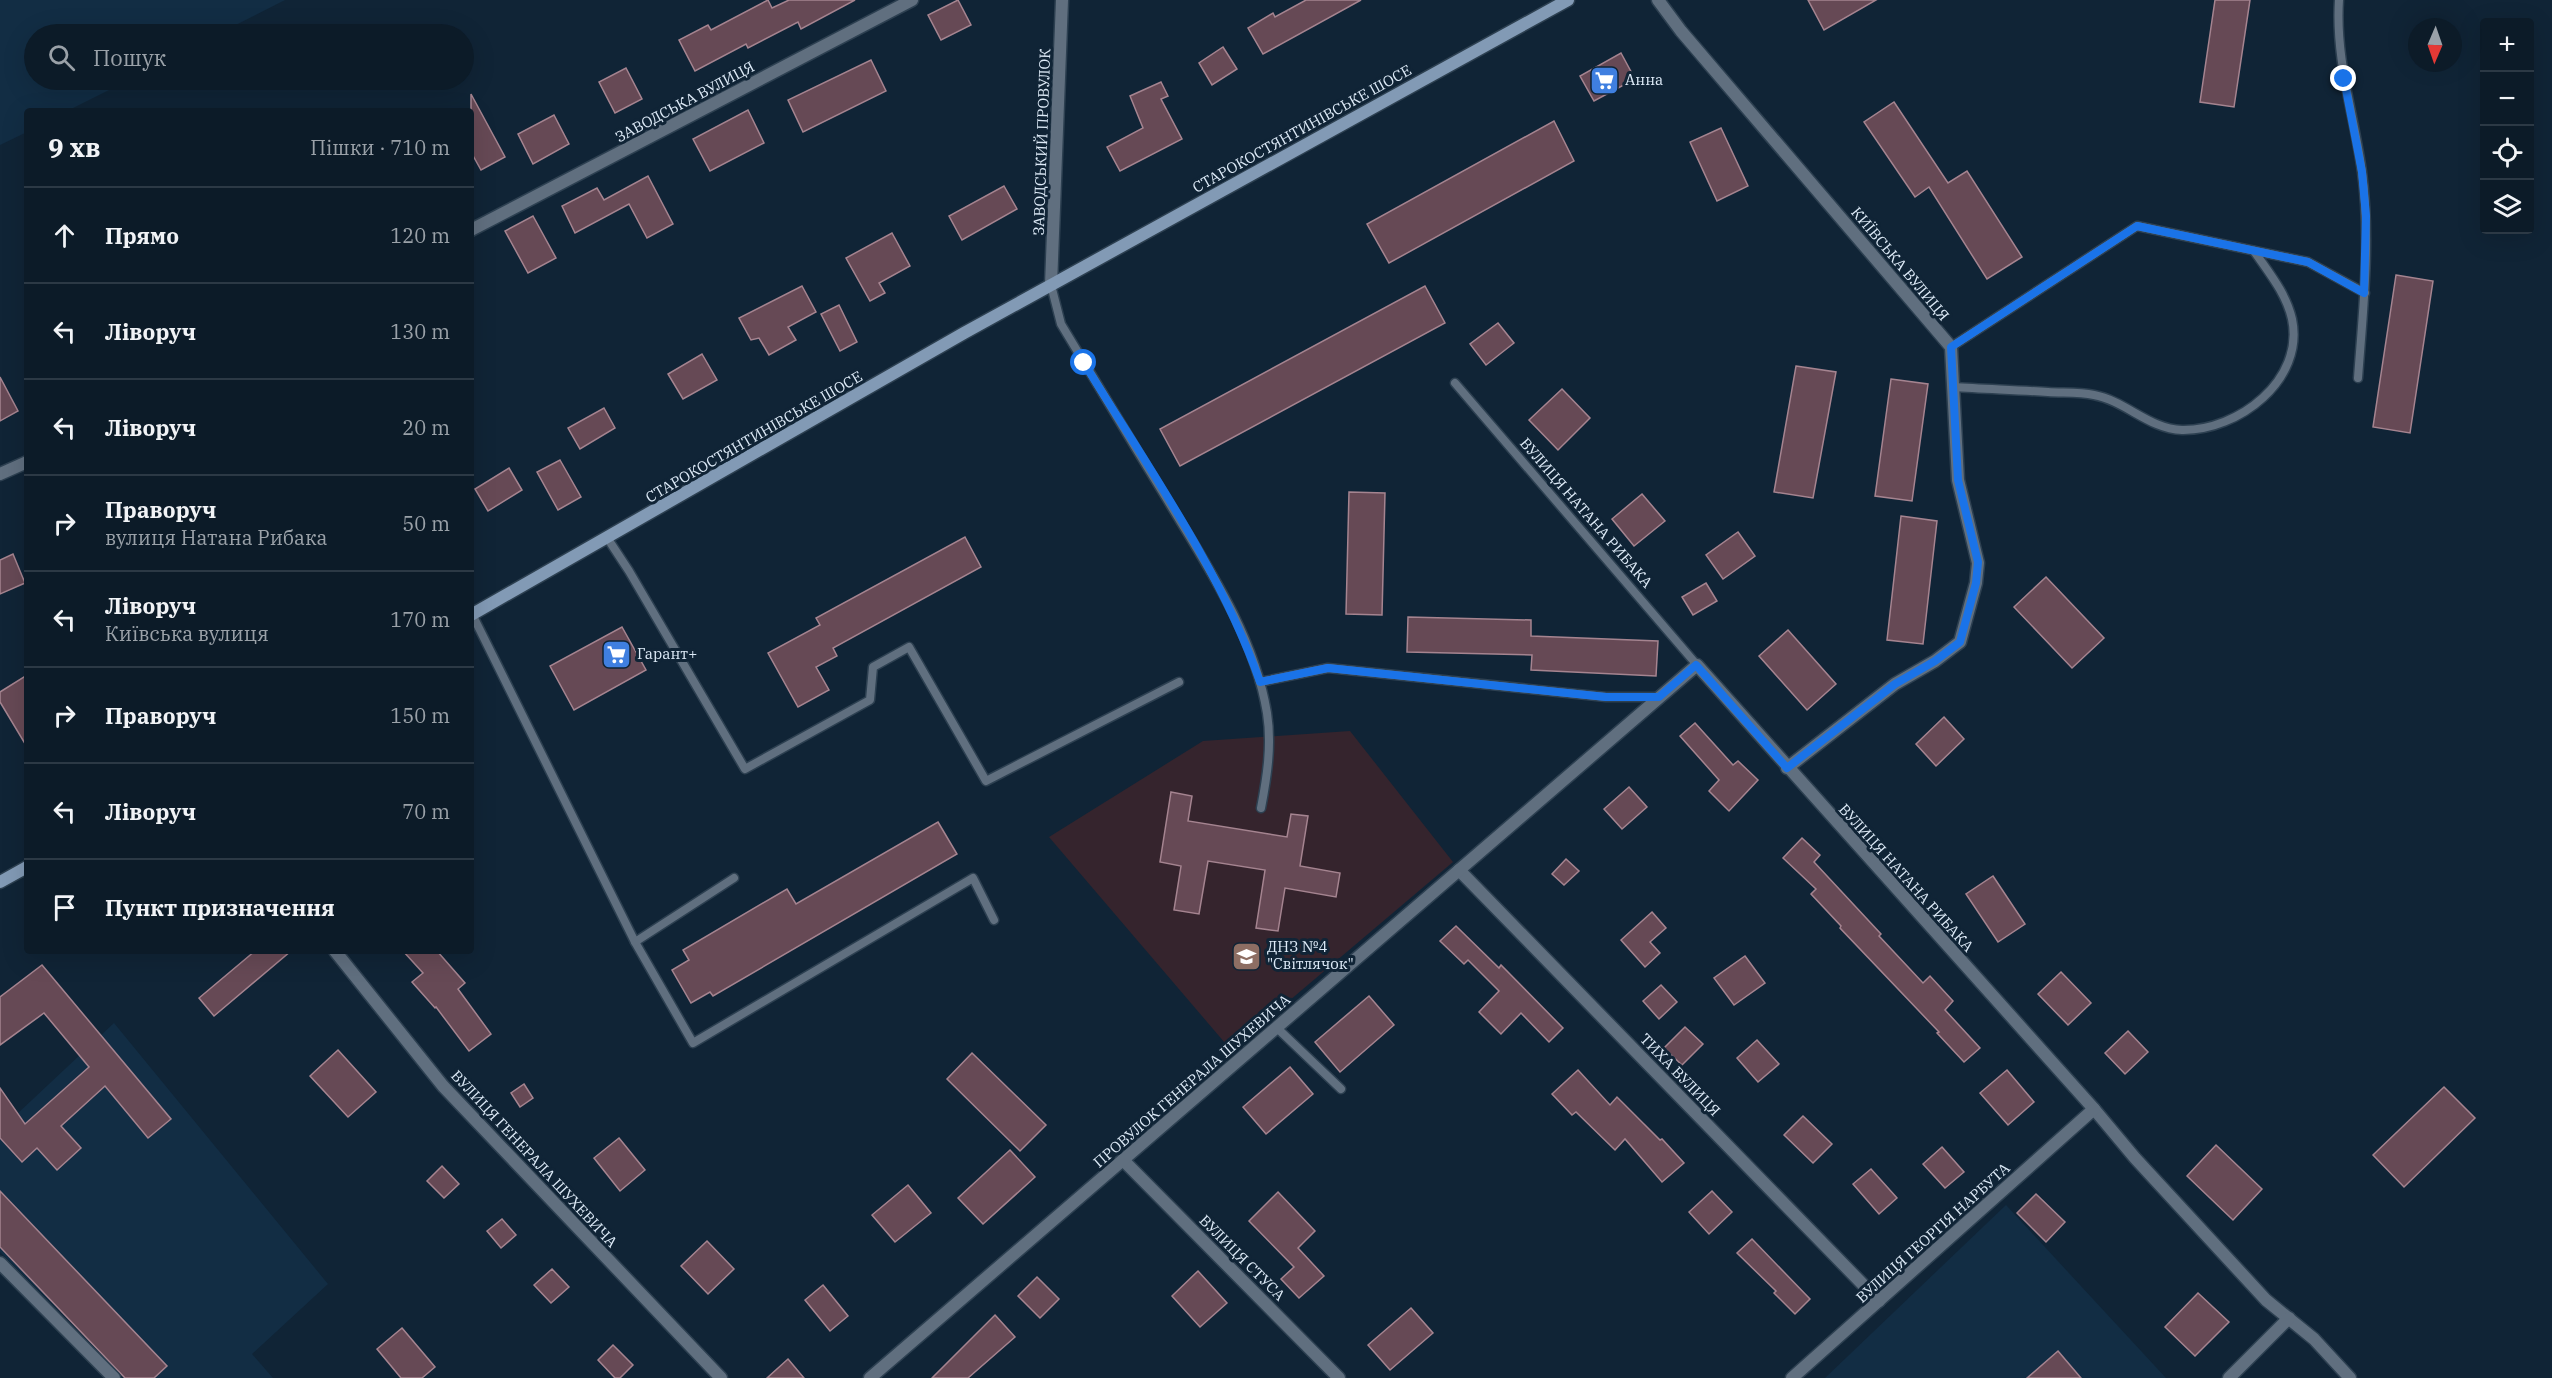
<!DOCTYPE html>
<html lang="uk">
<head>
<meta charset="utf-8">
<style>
  body { margin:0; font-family:"IBM Plex Serif",serif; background:#152430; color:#f1f3f6 }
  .controls { position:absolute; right:18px; top:18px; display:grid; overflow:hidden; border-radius:6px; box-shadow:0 6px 24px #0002 }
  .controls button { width:54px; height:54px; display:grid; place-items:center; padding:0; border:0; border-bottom:2px solid #2c3945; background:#0c1b28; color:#f1f3f6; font:30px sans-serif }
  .compass { position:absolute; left:2408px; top:18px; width:54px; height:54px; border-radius:50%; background:#0c1b28; box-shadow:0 6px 24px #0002; rotate:182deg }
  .stop { position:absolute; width:18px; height:18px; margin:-14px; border:4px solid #1a73e8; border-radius:50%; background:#fff }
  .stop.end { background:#1a73e8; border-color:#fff; box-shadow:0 2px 6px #0008 }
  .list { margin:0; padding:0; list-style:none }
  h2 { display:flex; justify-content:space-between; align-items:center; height:78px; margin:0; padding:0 24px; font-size:26px }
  h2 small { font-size:20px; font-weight:400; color:#9aa1a8 }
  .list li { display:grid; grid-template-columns:39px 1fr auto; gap:18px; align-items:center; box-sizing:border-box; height:96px; padding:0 24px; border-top:2px solid #2c3945 }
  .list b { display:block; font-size:22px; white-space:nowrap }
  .list p { margin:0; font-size:20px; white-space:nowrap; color:#9aa1a8 }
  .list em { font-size:20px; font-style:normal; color:#9aa1a8 }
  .icon { flex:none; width:33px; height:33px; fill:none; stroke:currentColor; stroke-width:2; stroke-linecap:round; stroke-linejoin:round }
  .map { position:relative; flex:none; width:2552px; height:1378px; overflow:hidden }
  .search { position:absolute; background:#0c1b28; box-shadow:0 6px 24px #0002; left:24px; top:24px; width:450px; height:66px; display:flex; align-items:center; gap:15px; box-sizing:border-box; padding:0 21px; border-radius:33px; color:#9aa1a8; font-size:22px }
  .panel { position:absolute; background:#0c1b28; box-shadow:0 6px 24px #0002; left:24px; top:108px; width:450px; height:846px; border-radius:6px }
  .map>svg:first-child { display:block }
  .built { fill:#122d44 }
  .education { fill:#35242d }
  .building { fill:#664955; stroke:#a58490; stroke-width:1.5 }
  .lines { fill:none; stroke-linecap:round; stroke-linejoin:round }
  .service-casing { stroke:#2d4051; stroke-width:11 }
  .minor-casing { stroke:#2d4051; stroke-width:15 }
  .secondary-casing { stroke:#2d4051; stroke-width:15 }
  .service { stroke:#606f7f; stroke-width:8 }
  .minor { stroke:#606f7f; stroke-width:12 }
  .secondary { stroke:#829ab5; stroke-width:12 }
  .route { stroke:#1a73e8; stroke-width:8 }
  .labels { text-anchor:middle; stroke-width:6; stroke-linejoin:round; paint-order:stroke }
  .poi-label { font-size:15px; fill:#deebf8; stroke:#102436; text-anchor:start }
  .street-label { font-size:15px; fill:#deebf8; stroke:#102436 }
</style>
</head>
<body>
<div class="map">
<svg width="2552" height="1378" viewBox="0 0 2552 1378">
  <rect width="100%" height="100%" fill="#102436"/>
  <g class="built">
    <path d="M0,0H285L218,34H34V80H129L67,111H27V132L0,145Z"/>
    <path d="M114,1023L328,1284L252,1354L273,1378H127L0,1252V1130Z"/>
    <path d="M2006,1205L2166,1378H1825Z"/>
  </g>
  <path class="education" d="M1350,731L1453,862L1231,1050L1049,837L1203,741Z"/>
  <g class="building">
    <path d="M768,0L772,8L789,0H855L801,29L798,22L748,48L746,44L695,71L679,40L708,25L711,30Z"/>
    <path d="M958,0L971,25L941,40L928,15Z"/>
    <path d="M1306,0H1361L1263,54L1248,28L1273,13L1275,17Z"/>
    <path d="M1808,0H1876L1824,30Z"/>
    <path d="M2215,0H2250L2234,107L2200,102Z"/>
    <path d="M1223,47L1237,69L1212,85L1199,63Z"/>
    <path d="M1621,53L1635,79L1594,101L1580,76Z"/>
    <path d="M871,60L886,91L803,132L788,100Z"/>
    <path d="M626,68L642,99L615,113L599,82Z"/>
    <path d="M1161,82L1168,96L1161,99L1182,139L1120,171L1107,147L1143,128L1130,96Z"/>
    <path d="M471,94L505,157L481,170L471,152Z"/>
    <path d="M1894,102L1948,183L1967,171L2022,257L1987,279L1929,187L1915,197L1864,122Z"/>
    <path d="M748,110L764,143L710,171L693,139Z"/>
    <path d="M554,115L569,144L533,164L518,134Z"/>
    <path d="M1554,121L1574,161L1389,263L1367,224Z"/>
    <path d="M1721,128L1748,186L1717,201L1690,142Z"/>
    <path d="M648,176L673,224L647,238L629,204L575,233L562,206L597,188L604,200Z"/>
    <path d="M1004,186L1017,209L962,240L949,216Z"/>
    <path d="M533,216L556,258L528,273L505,231Z"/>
    <path d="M892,233L910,266L879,283L885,293L870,301L846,258Z"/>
    <path d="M2396,275L2433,281L2410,433L2373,427Z"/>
    <path d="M802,286L816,312L788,327L796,340L769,355L759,338L751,340L739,318Z"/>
    <path d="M1425,286L1445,323L1180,466L1160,429Z"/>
    <path d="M839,305L857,342L840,351L821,314Z"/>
    <path d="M1498,323L1514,343L1486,365L1470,344Z"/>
    <path d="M702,354L717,380L683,399L668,374Z"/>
    <path d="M1796,366L1836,372L1813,498L1774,492Z"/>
    <path d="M0,377L18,411L0,421Z"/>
    <path d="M1891,379L1928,384L1912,501L1875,496Z"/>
    <path d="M1562,389L1590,418L1558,450L1529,420Z"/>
    <path d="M604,408L615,428L580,449L568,428Z"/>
    <path d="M560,460L581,497L558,510L537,472Z"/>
    <path d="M509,468L522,490L488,511L475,489Z"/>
    <path d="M1349,492L1385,493L1382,615L1346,614Z"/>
    <path d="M1642,494L1665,521L1634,546L1612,519Z"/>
    <path d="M1901,516L1937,521L1923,644L1887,640Z"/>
    <path d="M1738,532L1755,556L1723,579L1706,555Z"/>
    <path d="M965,537L981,567L833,648L837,656L816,667L829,690L798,707L768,653L820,625L816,618Z"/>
    <path d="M13,554L25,583L0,594V560Z"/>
    <path d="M2046,577L2104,638L2072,668L2014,607Z"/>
    <path d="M1706,583L1717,601L1693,615L1682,597Z"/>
    <path d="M1408,617L1531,620V636L1658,641L1656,676L1531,670L1532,655L1407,652Z"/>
    <path d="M622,627L646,670L574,710L550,666Z"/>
    <path d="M1788,630L1836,684L1807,710L1759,656Z"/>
    <path d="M27,675V747L0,702V692Z"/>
    <path d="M1944,717L1964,739L1936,766L1916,744Z"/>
    <path d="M1695,723L1733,765L1738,761L1758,780L1729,811L1709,791L1719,780L1680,736Z"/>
    <path d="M1629,787L1647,807L1622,829L1604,809Z"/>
    <path d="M1171,792L1192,796L1188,821L1287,837L1291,814L1308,816L1300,866L1340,873L1336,897L1285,888L1278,931L1256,928L1265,870L1208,861L1199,914L1174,910L1181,866L1160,862Z"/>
    <path d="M938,822L957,854L713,996L710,992L691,1003L672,970L689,960L683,950L787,889L796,904Z"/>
    <path d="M1802,838L1820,855L1814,862L1881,934L1879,936L1923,983L1930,976L1953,1001L1945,1010L1980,1048L1964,1062L1937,1033L1939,1032L1840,928L1841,926L1811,894L1816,889L1783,858Z"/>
    <path d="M1566,859L1579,871L1564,885L1552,874Z"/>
    <path d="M1993,876L2025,924L1998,942L1966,894Z"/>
    <path d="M1652,912L1666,928L1650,942L1660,953L1645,967L1621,940Z"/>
    <path d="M1456,926L1499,968L1501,965L1563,1028L1549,1042L1521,1013L1501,1034L1479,1012L1499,991L1468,960L1464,964L1440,941Z"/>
    <path d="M255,951H291L214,1016L199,998Z"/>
    <path d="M403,951H437L465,983L458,989L491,1034L469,1051L436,1007L435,1008L412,982L423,973Z"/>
    <path d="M1745,956L1765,983L1734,1005L1714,978Z"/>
    <path d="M42,965L171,1119L148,1138L105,1086L61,1126L81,1148L57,1170L37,1148L22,1162L0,1138V1088L25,1124L89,1067L44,1013L0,1045V997Z"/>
    <path d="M2061,972L2091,1003L2068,1025L2038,994Z"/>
    <path d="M1661,985L1677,1002L1659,1019L1643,1001Z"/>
    <path d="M1369,996L1394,1025L1340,1072L1315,1042Z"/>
    <path d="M1685,1027L1703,1044L1682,1065L1664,1048Z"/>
    <path d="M2128,1031L2148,1052L2125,1074L2105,1053Z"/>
    <path d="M1757,1040L1779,1064L1758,1082L1737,1058Z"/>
    <path d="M338,1050L376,1092L348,1117L310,1076Z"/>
    <path d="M972,1053L1046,1125L1020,1151L947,1079Z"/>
    <path d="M1290,1067L1313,1094L1266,1134L1243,1107Z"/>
    <path d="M1578,1070L1610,1105L1617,1097L1660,1140L1662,1139L1684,1163L1662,1182L1625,1139L1615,1150L1576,1112L1572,1115L1552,1094Z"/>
    <path d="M2007,1070L2034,1102L2008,1125L1980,1093Z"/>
    <path d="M524,1084L533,1098L520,1107L511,1093Z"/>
    <path d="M2444,1087L2475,1118L2404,1187L2373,1155Z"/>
    <path d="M1803,1116L1832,1144L1813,1163L1784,1135Z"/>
    <path d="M619,1138L645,1170L620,1191L594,1158Z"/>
    <path d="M2216,1145L2262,1189L2233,1220L2187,1176Z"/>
    <path d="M1942,1147L1964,1172L1945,1188L1923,1164Z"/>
    <path d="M1010,1150L1035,1177L983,1224L958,1198Z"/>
    <path d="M442,1166L459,1184L444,1198L427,1181Z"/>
    <path d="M1871,1169L1897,1198L1879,1214L1853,1184Z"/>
    <path d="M908,1185L931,1213L895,1242L872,1215Z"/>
    <path d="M0,1191L167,1366L154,1378H125L0,1247Z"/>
    <path d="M1712,1191L1732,1212L1709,1234L1689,1212Z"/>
    <path d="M1278,1192L1315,1231L1298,1248L1324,1276L1299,1298L1281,1279L1294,1267L1249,1221Z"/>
    <path d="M2036,1194L2065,1222L2046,1242L2017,1213Z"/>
    <path d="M502,1219L516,1235L501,1248L487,1231Z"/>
    <path d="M1752,1239L1810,1299L1795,1314L1774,1293L1776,1291L1737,1253Z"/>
    <path d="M707,1241L734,1269L708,1294L681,1266Z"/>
    <path d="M552,1269L569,1287L551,1303L534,1285Z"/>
    <path d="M1198,1271L1227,1303L1200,1327L1172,1296Z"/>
    <path d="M1037,1277L1059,1299L1040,1318L1018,1296Z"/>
    <path d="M823,1285L848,1316L830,1331L805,1300Z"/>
    <path d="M2198,1293L2229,1322L2195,1356L2165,1327Z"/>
    <path d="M1411,1308L1433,1333L1390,1370L1368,1345Z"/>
    <path d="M995,1315L1015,1337L968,1378H932Z"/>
    <path d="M402,1328L435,1367L422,1378H401L377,1349Z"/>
    <path d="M613,1345L633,1365L620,1378H615L598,1360Z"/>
    <path d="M2058,1351L2081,1378H2027Z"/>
    <path d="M788,1359L804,1378H767Z"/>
  </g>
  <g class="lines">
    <defs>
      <g id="service">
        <path d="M2339,0C2335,59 2354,114 2362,172C2371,240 2363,310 2358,378"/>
        <path d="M1051,285L1061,324C1096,382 1130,439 1165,496C1206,564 1254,634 1267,713C1272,745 1267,777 1261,808"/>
        <path d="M1951,347L2137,226L2308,262L2365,293"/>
        <path d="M1455,383L1697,665"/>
        <path d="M1953,387C1985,389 2017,390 2048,392C2063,393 2079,392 2094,395C2126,401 2149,429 2182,430C2238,431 2305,380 2292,319C2286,293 2269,273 2254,251"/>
        <path d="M608,539L629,571L745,769L870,700L873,667L909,647L986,781L1179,682"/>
        <path d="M472,614L635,942L693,1043L973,878L994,920"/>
        <path d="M1260,682L1328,668L1606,697H1659"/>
        <path d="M635,942L734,878"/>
        <path d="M1276,1027L1341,1089"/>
      </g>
      <g id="minor">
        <path d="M1658,0L1681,31L1951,347L1958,480L1978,563L1976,583L1960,642L1935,661L1895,684L1787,768"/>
        <path d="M471,230L912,0"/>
        <path d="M1051,285L1062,0"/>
        <path d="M0,474L27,462"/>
        <path d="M1459,870L1879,1301"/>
        <path d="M335,951L443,1086L721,1378"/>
        <path d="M1123,1160L1339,1378"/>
        <path d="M0,1263L114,1378"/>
        <path d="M870,1378L1697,665L2094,1109L2135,1158L2266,1300L2314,1339L2350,1378"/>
        <path d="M1792,1378L2094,1109"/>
        <path d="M2229,1378L2289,1318"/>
      </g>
      <g id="secondary">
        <path d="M471,615L964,333L1568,0"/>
        <path d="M0,882L27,867"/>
      </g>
    </defs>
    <use href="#service" class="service-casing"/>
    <use href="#minor" class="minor-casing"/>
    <use href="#secondary" class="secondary-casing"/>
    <use href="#service" class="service"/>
    <use href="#minor" class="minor"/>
    <use href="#secondary" class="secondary"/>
  </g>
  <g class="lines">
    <path class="route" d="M1084,363C1147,466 1220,568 1260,682L1328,668L1606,697H1659L1696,665L1787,768L1895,684L1935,661L1960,642L1976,583L1978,562L1958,480L1951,347L2137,226L2308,262L2364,293L2366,216L2362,172L2344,79"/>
  </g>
  <defs>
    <symbol id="supermarket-square" viewBox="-11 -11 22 22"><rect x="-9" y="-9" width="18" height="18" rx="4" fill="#3f7fe0" stroke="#102436"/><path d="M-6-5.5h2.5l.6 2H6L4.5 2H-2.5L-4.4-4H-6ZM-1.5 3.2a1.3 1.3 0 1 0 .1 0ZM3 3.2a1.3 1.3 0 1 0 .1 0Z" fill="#fff"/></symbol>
    <symbol id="school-square" viewBox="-11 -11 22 22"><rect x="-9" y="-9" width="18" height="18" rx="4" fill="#8d6e63" stroke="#102436"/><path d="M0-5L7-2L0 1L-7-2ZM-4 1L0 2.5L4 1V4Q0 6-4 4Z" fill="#fff"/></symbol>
  </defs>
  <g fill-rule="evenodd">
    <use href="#supermarket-square" x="1588" y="64" width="33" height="33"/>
    <use href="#supermarket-square" x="600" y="638" width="33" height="33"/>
    <use href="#school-square" x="1230" y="940" width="33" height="33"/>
  </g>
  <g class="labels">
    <g class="poi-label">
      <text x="1625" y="85">Анна</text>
      <text x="637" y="659">Гарант+</text>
      <text x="1267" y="952">ДНЗ №4<tspan x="1267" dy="17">"Світлячок"</tspan></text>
    </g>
    <g class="street-label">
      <text transform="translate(685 102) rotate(-28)" y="5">ЗАВОДСЬКА ВУЛИЦЯ</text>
      <text transform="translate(1302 129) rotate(-29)" y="5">СТАРОКОСТЯНТИНІВСЬКЕ ШОСЕ</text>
      <text transform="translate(1042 142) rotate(-88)" y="5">ЗАВОДСЬКИЙ ПРОВУЛОК</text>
      <text transform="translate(1900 264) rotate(50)" y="5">КИЇВСЬКА ВУЛИЦЯ</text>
      <text transform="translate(754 437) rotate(-30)" y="5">СТАРОКОСТЯНТИНІВСЬКЕ ШОСЕ</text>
      <text transform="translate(1586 513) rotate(49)" y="5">ВУЛИЦЯ НАТАНА РИБАКА</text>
      <text transform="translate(1906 878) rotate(48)" y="5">ВУЛИЦЯ НАТАНА РИБАКА</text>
      <text transform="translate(1680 1075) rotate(46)" y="5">ТИХА ВУЛИЦЯ</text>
      <text transform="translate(1192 1081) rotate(-41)" y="5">ПРОВУЛОК ГЕНЕРАЛА ШУХЕВИЧА</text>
      <text transform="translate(534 1159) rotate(47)" y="5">ВУЛИЦЯ ГЕНЕРАЛА ШУХЕВИЧА</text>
      <text transform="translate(1933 1233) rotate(-42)" y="5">ВУЛИЦЯ ГЕОРГІЯ НАРБУТА</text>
      <text transform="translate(1242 1258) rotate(45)" y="5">ВУЛИЦЯ СТУСА</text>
    </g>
  </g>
</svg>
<div class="controls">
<button>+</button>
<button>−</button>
<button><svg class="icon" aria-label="locate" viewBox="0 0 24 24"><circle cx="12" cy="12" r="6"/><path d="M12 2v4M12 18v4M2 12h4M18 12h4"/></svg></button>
<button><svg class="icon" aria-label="layers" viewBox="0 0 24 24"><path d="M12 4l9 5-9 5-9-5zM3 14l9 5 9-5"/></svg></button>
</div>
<svg class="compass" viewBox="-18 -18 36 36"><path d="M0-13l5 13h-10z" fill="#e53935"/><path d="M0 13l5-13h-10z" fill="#9aa1a8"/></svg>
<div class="stop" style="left:1084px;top:363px"></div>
<div class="stop end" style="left:2344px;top:79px"></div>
<div class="search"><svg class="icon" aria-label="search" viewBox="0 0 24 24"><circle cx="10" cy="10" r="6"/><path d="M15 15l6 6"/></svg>Пошук</div>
<section class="panel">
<h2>9 хв<small>Пішки · 710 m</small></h2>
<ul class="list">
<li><svg class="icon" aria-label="ahead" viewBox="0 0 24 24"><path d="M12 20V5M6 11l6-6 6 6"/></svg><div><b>Прямо</b></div><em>120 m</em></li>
<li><svg class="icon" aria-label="left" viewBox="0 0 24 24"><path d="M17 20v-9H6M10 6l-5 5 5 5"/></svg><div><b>Ліворуч</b></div><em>130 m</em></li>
<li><svg class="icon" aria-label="left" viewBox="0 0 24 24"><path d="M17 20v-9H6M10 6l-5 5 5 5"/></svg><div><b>Ліворуч</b></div><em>20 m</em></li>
<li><svg class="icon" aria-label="right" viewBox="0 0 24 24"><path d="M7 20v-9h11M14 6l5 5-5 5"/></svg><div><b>Праворуч</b><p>вулиця Натана Рибака</p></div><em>50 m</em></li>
<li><svg class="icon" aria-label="left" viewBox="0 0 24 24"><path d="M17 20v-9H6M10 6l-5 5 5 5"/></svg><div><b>Ліворуч</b><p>Київська вулиця</p></div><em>170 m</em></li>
<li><svg class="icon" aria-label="right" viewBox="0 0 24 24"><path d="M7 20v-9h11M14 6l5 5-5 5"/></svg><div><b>Праворуч</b></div><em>150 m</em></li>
<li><svg class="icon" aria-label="left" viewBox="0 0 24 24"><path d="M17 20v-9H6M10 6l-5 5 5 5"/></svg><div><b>Ліворуч</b></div><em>70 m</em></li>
<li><svg class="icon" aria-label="arrive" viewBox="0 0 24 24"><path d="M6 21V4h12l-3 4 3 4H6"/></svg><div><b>Пункт призначення</b></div></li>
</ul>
</section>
</div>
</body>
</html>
